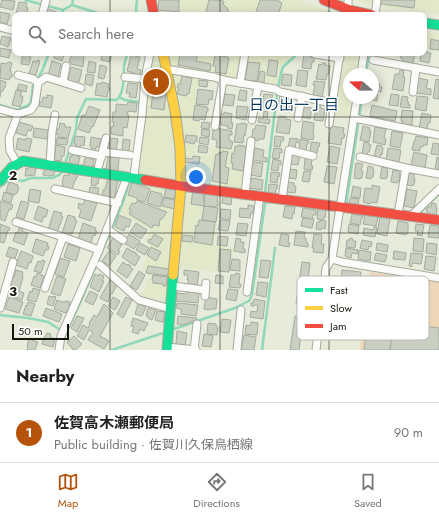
<!DOCTYPE html>
<html lang="en">
<head>
<meta charset="utf-8">
<style>
  body { margin:0; font-family:Jost,"Noto Sans JP",sans-serif; background:#f6f6f6; color:#222 }
  .compass { position:absolute; left:343px; top:68px; width:36px; height:36px; border-radius:50%; background:#fff; box-shadow:0 2px 10px #0003; rotate:290deg }
  .scale { position:absolute; left:12px; bottom:10px; width:57px; box-sizing:border-box; padding-left:4px; border:2px solid #15170c; border-top:0; font-size:11px; line-height:14px; white-space:nowrap; color:#15170c; -webkit-text-stroke:3px #fff; paint-order:stroke }
  .you { position:absolute; left:196px; top:177px; width:14px; height:14px; margin:-10px; border:3px solid #fff; border-radius:50%; background:#1a73e8; box-shadow:0 0 0 6px #1a73e833 }
  .badge { display:grid; place-items:center; width:26px; height:26px; border-radius:50%; background:#b45309; color:#fff; font-size:13px; font-weight:700 }
  .pin { position:absolute; translate:-50% -50%; border:2px solid #fff; box-shadow:0 1px 4px #0006 }
  .list { margin:0; padding:0; list-style:none }
  h2 { display:flex; justify-content:space-between; align-items:center; height:52px; margin:0; padding:0 16px; font-size:17px }
  h2 small { font-size:13px; font-weight:400; color:#767676 }
  .list li { display:grid; grid-template-columns:26px 1fr auto; gap:12px; align-items:center; box-sizing:border-box; height:60px; padding:0 16px; border-top:1px solid #e0e0e0 }
  .list b { display:block; font-size:15px; white-space:nowrap }
  .list p { margin:0; font-size:13px; white-space:nowrap; color:#767676 }
  .list em { font-size:13px; font-style:normal; color:#767676 }
  .icon { flex:none; width:22px; height:22px; fill:none; stroke:currentColor; stroke-width:2; stroke-linecap:round; stroke-linejoin:round }
  .map { position:relative; flex:none; width:439px; height:350px; overflow:hidden }
  .search { position:absolute; background:#fff; box-shadow:0 2px 10px #0003; left:12px; right:12px; top:12px; height:44px; display:flex; align-items:center; gap:10px; box-sizing:border-box; padding:0 14px; border-radius:8px; color:#767676; font-size:15px }
  .sheet { height:112px; background:#fff }
  nav { display:flex; justify-content:space-around; align-items:center; box-sizing:border-box; height:56px; border-top:1px solid #e0e0e0; background:#fff; font-size:11px; color:#767676 }
  nav a { display:grid; justify-items:center; gap:2px }
  nav .on { color:#b45309 }
  .map>svg:first-child { display:block }
  .built { fill:#e2e8ca }
  .green { fill:#ecd6b6 }
  .lines { fill:none; stroke-linecap:round; stroke-linejoin:round }
  .stream { stroke:#90d8ba; stroke-width:2.5 }
  .building { fill:#c9d0c2; stroke:#a5ab9e }
  .street-casing { stroke:#a6a99b; stroke-width:9 }
  .fast-casing { stroke:#a6a99b; stroke-width:11 }
  .slow-casing { stroke:#a6a99b; stroke-width:11 }
  .jam-casing { stroke:#a6a99b; stroke-width:11 }
  .street { stroke:#fbfcf9; stroke-width:7 }
  .fast { stroke:#16e098; stroke-width:9 }
  .slow { stroke:#ffcf43; stroke-width:9 }
  .jam { stroke:#f24e42; stroke-width:9 }
  .grid { fill:none; stroke:#15170c; stroke-width:1; stroke-opacity:0.55 }
  .labels { text-anchor:middle; stroke-width:3; stroke-linejoin:round; paint-order:stroke }
  .neighbourhood-label { font-size:15px; fill:#04385b; stroke:#fff }
  .key { fill:#fff; stroke:#b9b9b6; stroke-width:1 }
  .key-label { font-size:11px; fill:#15170c }
  .grid-label { font-size:13px; text-anchor:middle; font-weight:bold; fill:#15170c; stroke:#fff; stroke-width:3; stroke-linejoin:round; paint-order:stroke }
</style>
</head>
<body>
<div class="map">
<svg width="439" height="350" viewBox="0 0 439 350">
  <rect width="100%" height="100%" fill="#e7ebd9"/>
  <g class="built">
    <path d="M156,0H299L328,11L326,15H159Z"/>
    <path d="M354,0H439V15L379,6Z"/>
    <path d="M424,32L439,34V51L424,48Z"/>
    <path d="M148,53H159L178,156L167,307L139,298L150,277L142,270L151,246L145,241L151,231L117,211L121,203L100,197L106,170L135,174Z"/>
    <path d="M167,53H297L284,64L277,87L200,73L192,121L200,122L196,153L211,156L213,147L234,150L235,144L250,146L242,196L221,193L214,246L234,248L229,273L178,268L186,190Z"/>
    <path d="M343,53H358L355,74H349V98H351L348,118L333,116Z"/>
  </g>
  <path class="green" d="M370,272L439,282V350H360Z"/>
  <g class="lines">
    <g class="stream">
      <path d="M25,0L63,10"/>
      <path d="M137,0L136,9L137,15"/>
      <path d="M72,5L104,15"/>
      <path d="M62,15L63,10L72,5L73,0"/>
      <path d="M327,15L328,12L337,15"/>
      <path d="M366,74L369,53"/>
      <path d="M119,97L125,100L139,102V106"/>
      <path d="M0,105L17,110L29,105L31,101L33,86L42,71L49,53"/>
      <path d="M65,164L76,130L77,118L86,99L117,100C125,91 123,77 124,66C125,61 126,57 128,53"/>
      <path d="M0,187L11,179L23,181L31,178H52L59,175L63,171"/>
      <path d="M263,193H265L277,93L281,73L283,67L294,57L297,53"/>
      <path d="M346,205L362,98"/>
      <path d="M418,214L439,194"/>
      <path d="M0,315L28,318L48,322L62,331"/>
      <path d="M174,329L235,308L249,301L252,295L265,203L271,202"/>
      <path d="M63,342L66,333L81,301L123,202L130,180"/>
      <path d="M112,350L163,333"/>
      <path d="M262,350L275,248"/>
    </g>
  </g>
  <g class="building">
    <path d="M2,0L15,1L13,10L0,7Z"/>
    <path d="M159,0H179V12L158,10Z"/>
    <path d="M209,0H222L224,2L223,4L227,8L230,15H208L209,12H206Z"/>
    <path d="M260,0H278V1L282,3L278,15H255Z"/>
    <path d="M381,0H415L414,8L381,4Z"/>
    <path d="M19,2L27,3L26,7L28,8L26,15L16,14Z"/>
    <path d="M48,9L57,12L56,15H46Z"/>
    <path d="M0,12L10,14L7,24L0,22Z"/>
    <path d="M2,36L11,38L8,47L0,44Z"/>
    <path d="M431,39L439,41V50L430,49Z"/>
    <path d="M0,48L11,50L9,58L0,56Z"/>
    <path d="M424,50L427,51V53H431L429,63L420,61L421,53H424Z"/>
    <path d="M23,53L30,55L29,57H31L29,65L21,64Z"/>
    <path d="M55,53H70L69,54L67,53L66,55H64L62,61L54,58Z"/>
    <path d="M72,53L84,55L83,67L71,64V62H69Z"/>
    <path d="M102,53H112L110,62L101,60Z"/>
    <path d="M185,53H204V55L198,53L196,61L211,64L210,71L178,65L180,54H185Z"/>
    <path d="M304,53H311L310,57H314V62H312L311,69L302,68Z"/>
    <path d="M403,53H415L413,63L402,61V58H400L401,54H403Z"/>
    <path d="M131,55L140,57L137,69L141,70L140,75L127,71Z"/>
    <path d="M215,55L228,57L227,58H229L226,74L215,72L216,67L213,66Z"/>
    <path d="M37,60L40,61L36,75L29,74L33,61L37,62Z"/>
    <path d="M269,60L278,61L276,77L267,75Z"/>
    <path d="M52,61L61,64L58,77L48,75Z"/>
    <path d="M89,61L96,63L95,73L87,72Z"/>
    <path d="M8,62L12,63L10,71H11V73L12,74V77H10L9,80L0,78L1,63L7,64Z"/>
    <path d="M248,62L260,63L257,81L245,80Z"/>
    <path d="M322,63H326L325,65L330,66L329,74H327L326,80L316,79L319,64L322,65Z"/>
    <path d="M100,65L107,67L104,79L98,78Z"/>
    <path d="M71,67L82,70L79,82L78,81L77,84L68,81Z"/>
    <path d="M149,68H155L157,74H161L165,91L147,89Z"/>
    <path d="M298,70L308,71L306,87L296,85Z"/>
    <path d="M400,70L404,71L403,77H405L403,91L392,89L395,74H399Z"/>
    <path d="M260,71L265,72L264,83L258,82Z"/>
    <path d="M86,74L94,75L92,86L85,84Z"/>
    <path d="M283,74L292,75L291,86L281,85Z"/>
    <path d="M182,76L192,78L189,94H187L186,96L177,94L179,88H177L178,84H180Z"/>
    <path d="M418,78L428,80L426,88L431,89V95L416,93Z"/>
    <path d="M436,79L439,80V99L433,98Z"/>
    <path d="M0,80L6,82L5,88H4L3,91H1L0,97Z"/>
    <path d="M199,80L208,81L207,87L199,86Z"/>
    <path d="M314,81L325,82L322,97L313,95L315,85H313Z"/>
    <path d="M102,82L109,84L108,88H110L109,91H108L107,97L95,95L97,83L101,84Z"/>
    <path d="M128,83L138,84L136,98L129,97L130,93H126Z"/>
    <path d="M373,83L380,84L379,87H382L381,92L378,91L377,101L368,99V98H373Z"/>
    <path d="M19,84L27,86L26,92L17,89Z"/>
    <path d="M198,89L213,91L212,100L209,99L208,105L196,104Z"/>
    <path d="M16,90L22,91L20,96H23L22,99H23L20,107L12,105Z"/>
    <path d="M240,90L247,91L246,101L238,100Z"/>
    <path d="M153,91L166,93L164,110L151,108Z"/>
    <path d="M225,94L235,95L233,106L223,105Z"/>
    <path d="M264,94L273,95L272,98H270L269,108L259,106L260,100H263Z"/>
    <path d="M391,94L399,95L398,106L389,105Z"/>
    <path d="M47,95L53,96L51,108L39,106L40,102H42L43,97L47,98Z"/>
    <path d="M280,95L290,96L289,108L278,106Z"/>
    <path d="M402,96L408,97L407,102H409L408,104L410,105V108L400,107Z"/>
    <path d="M417,96L428,97L426,111L415,109Z"/>
    <path d="M128,102L137,103L136,112L128,111L127,115H129L127,128L123,127V136L111,134V127H113L114,122H112L113,112H116V104L127,105Z"/>
    <path d="M195,105L207,107V108H208V111H207L205,120L200,119L199,121L193,120Z"/>
    <path d="M372,105L397,111L395,121L370,116Z"/>
    <path d="M89,106L100,110L93,127L92,126L89,133L78,129L82,115L85,116Z"/>
    <path d="M237,106L248,107L246,120L236,118Z"/>
    <path d="M316,106H321L320,108L325,109L323,121L314,120Z"/>
    <path d="M303,107L312,108L310,119L302,117Z"/>
    <path d="M402,110L413,111L412,125L402,124L403,121H401Z"/>
    <path d="M264,111L268,112L267,119L270,120L269,124L258,122L259,118L263,119Z"/>
    <path d="M224,112L232,114L231,123H233L232,129L227,128L228,126L221,125L222,123L220,122L221,114H224Z"/>
    <path d="M422,113L431,115L430,123H428L427,129L419,128Z"/>
    <path d="M279,116L286,117V119L291,120L289,134L276,132Z"/>
    <path d="M303,121L314,123L313,134L314,135L313,140L301,138Z"/>
    <path d="M19,122L33,126L31,131L28,130L26,136L16,133Z"/>
    <path d="M202,122L210,123L209,129L201,128Z"/>
    <path d="M60,123L65,124V127H71L68,138L58,137V134H56L57,129H59Z"/>
    <path d="M241,123L247,124L245,136L244,135L243,143L234,142L237,124H241Z"/>
    <path d="M256,125L266,126L264,139H259L258,141L255,140V138H252L253,129H255Z"/>
    <path d="M331,126L344,128L343,134H345L344,138H342L341,145L328,143Z"/>
    <path d="M363,126L370,128L369,131H371L369,142L360,140Z"/>
    <path d="M375,127L386,129L384,138L386,139L385,145L373,142Z"/>
    <path d="M34,128L48,130L47,139L33,137Z"/>
    <path d="M216,128L232,131V135H229V140H231V142H233L231,149L216,147L217,140L212,139L213,130H216Z"/>
    <path d="M202,129L210,130L209,137L201,135Z"/>
    <path d="M392,131L403,133L400,148L390,146Z"/>
    <path d="M186,135L197,136V141H195L194,144L185,142Z"/>
    <path d="M75,136L85,137L84,146L81,145L80,147L75,146L76,144H74Z"/>
    <path d="M275,136L284,137L283,141H281L280,147L274,146Z"/>
    <path d="M416,136L428,138L427,145H423V147H420V151L412,150L414,141H415Z"/>
    <path d="M91,137L101,139L99,147H96V149L91,148V146H90Z"/>
    <path d="M200,137L209,138L208,145L199,143Z"/>
    <path d="M18,138L26,140V138L32,139L29,152L16,149Z"/>
    <path d="M57,138L68,139L67,145L56,144Z"/>
    <path d="M110,138L118,139L116,150L109,149Z"/>
    <path d="M290,138L298,139V143L296,142L295,149L288,148Z"/>
    <path d="M123,139L130,140L129,152L122,151Z"/>
    <path d="M300,139L309,141L308,144H307L306,151L299,150Z"/>
    <path d="M311,142L320,143L319,147H318L317,153L310,152Z"/>
    <path d="M364,142L369,143V145H371L369,152H368L367,155L362,154Z"/>
    <path d="M433,143L439,144V155L431,154Z"/>
    <path d="M56,145L65,147L64,156H62L61,161L54,160Z"/>
    <path d="M199,145L208,147L207,153L198,152Z"/>
    <path d="M238,145L245,146V148H247L243,171L232,169L233,163H231L232,153L234,154L235,146L238,147Z"/>
    <path d="M377,145L382,146V147L383,148L382,155L381,154L380,158L374,157Z"/>
    <path d="M330,146L340,148L337,164L327,162Z"/>
    <path d="M255,148L264,150L263,157L267,158V162L253,160Z"/>
    <path d="M274,148L282,149V153L280,152L279,159L272,158Z"/>
    <path d="M388,148L401,150L399,162L386,160Z"/>
    <path d="M222,151L228,152L225,167L229,168L227,184L212,181L216,154L219,155V152L222,153Z"/>
    <path d="M414,152L427,155L425,168L411,165Z"/>
    <path d="M72,154L77,155V156L80,157L78,165L69,164L70,156H72Z"/>
    <path d="M291,155L300,156L298,165L290,164Z"/>
    <path d="M87,156L92,157L91,159H94L93,168L83,166L85,158H86Z"/>
    <path d="M108,156L119,157L118,171L106,170Z"/>
    <path d="M193,156L200,157L199,164L185,162L186,158L192,159Z"/>
    <path d="M437,157L439,158V170L435,169Z"/>
    <path d="M305,158L312,159L311,166H313L312,170L304,169Z"/>
    <path d="M273,159L281,161V165L279,164L278,171L271,170Z"/>
    <path d="M253,162L263,163L261,177L251,175Z"/>
    <path d="M356,163L363,164L361,171H363L362,178H360V179L354,178Z"/>
    <path d="M327,166L337,167L334,184L324,182Z"/>
    <path d="M368,166L373,167V170H374L373,177H372L371,179L366,178Z"/>
    <path d="M29,167L36,168L35,174L34,176L29,175V176H25L26,168L28,169Z"/>
    <path d="M382,167L387,168V171H388L387,178H386L385,179L380,178Z"/>
    <path d="M45,168L55,170L54,175L49,176L43,175Z"/>
    <path d="M289,169L297,170L296,179L288,178Z"/>
    <path d="M393,170L399,171V174H400L399,181H398L397,183L391,182Z"/>
    <path d="M304,171H311L309,182L302,181Z"/>
    <path d="M271,172L280,173L279,177L278,176L277,183L270,182Z"/>
    <path d="M69,173L78,175L76,180H75L72,189L62,187L63,184L62,183L64,175L68,176Z"/>
    <path d="M409,173L414,174V178H415L414,185H412V186L407,185Z"/>
    <path d="M92,176L99,177L98,184H96V186L91,185Z"/>
    <path d="M108,178L118,180L114,200L102,197L103,190H105Z"/>
    <path d="M252,178L263,180L262,190L248,188L249,181H251Z"/>
    <path d="M9,182L18,185V188H19L17,193H16L15,195L6,192Z"/>
    <path d="M132,182L150,189L145,202L137,200V198L128,195Z"/>
    <path d="M287,182L294,183V186H296L295,193L286,192Z"/>
    <path d="M269,184L278,185L277,189H276L275,195L268,194Z"/>
    <path d="M372,185L380,187L377,203L371,202L370,204L363,202L365,188L372,189Z"/>
    <path d="M353,186L361,188L360,198L351,197Z"/>
    <path d="M90,187L99,188L98,195L89,194Z"/>
    <path d="M166,188L176,190L174,199L164,197Z"/>
    <path d="M30,189L41,191L39,203L28,201Z"/>
    <path d="M407,189L417,191L414,208L404,206Z"/>
    <path d="M193,190L204,192L203,201H205L204,206L191,204Z"/>
    <path d="M151,191L162,194L161,196L163,197L160,207L147,203Z"/>
    <path d="M206,191L218,193L217,202H218V206H216V207L204,206L205,199H204V195H206Z"/>
    <path d="M4,192L13,195L11,203L2,200Z"/>
    <path d="M223,195L232,196L231,205L222,203Z"/>
    <path d="M164,198L176,200L175,209L162,206Z"/>
    <path d="M350,198L359,199L358,204L349,203Z"/>
    <path d="M85,199L97,203L91,221L79,217L81,210L78,208L79,203L83,205Z"/>
    <path d="M0,201L13,205L11,210L9,209L5,221L0,219Z"/>
    <path d="M21,201L29,203L24,219L16,217Z"/>
    <path d="M137,201L167,212L162,219H160L159,226L153,225L152,228L129,214L131,210L129,209L132,203L135,204Z"/>
    <path d="M432,203L436,204V208H437L436,216L427,214L428,212L426,211L427,208H428L429,206L431,207Z"/>
    <path d="M248,205L254,206L253,213H251L250,218L239,217L240,208L248,209Z"/>
    <path d="M38,206L48,210L46,217L44,216L42,222L34,219Z"/>
    <path d="M204,206L218,208L216,222L202,220Z"/>
    <path d="M285,206L295,207L294,214L293,213L292,219L283,217Z"/>
    <path d="M303,208L316,210V215H313L312,219L301,217Z"/>
    <path d="M221,209L231,210L230,220L220,218Z"/>
    <path d="M318,209L326,210L325,218H323V220L317,219Z"/>
    <path d="M54,211L62,213L61,216L63,217L58,230H57L56,232L48,230Z"/>
    <path d="M352,214L363,216L362,219H361L360,225L350,223Z"/>
    <path d="M68,215L75,217V220L77,221L72,234L70,233V236L62,233Z"/>
    <path d="M119,215L131,220L129,227L126,226L124,231L115,227Z"/>
    <path d="M365,215L378,217L376,226L363,224Z"/>
    <path d="M380,217L390,219L387,236L377,234Z"/>
    <path d="M303,218L314,219L312,228L301,226Z"/>
    <path d="M199,220L215,222L212,245L194,242L196,225L198,226Z"/>
    <path d="M220,220L230,221L228,231L218,230Z"/>
    <path d="M320,220L326,221L325,229L322,228L321,230L316,229L317,222H320Z"/>
    <path d="M398,221L408,223V233H407L406,235L396,233Z"/>
    <path d="M83,223L96,228L95,231H97L95,236L93,235L91,243L78,239Z"/>
    <path d="M136,223L147,230L141,239L130,232Z"/>
    <path d="M238,223L248,224L246,236L236,235Z"/>
    <path d="M0,224L10,228L9,231L8,230L4,243L0,242Z"/>
    <path d="M349,224L359,226L358,234L348,232Z"/>
    <path d="M416,224L424,225L422,236L417,235L418,231H415Z"/>
    <path d="M430,225L439,226V238L428,237Z"/>
    <path d="M374,227H377L375,237L363,235L364,228L373,230Z"/>
    <path d="M19,228L23,229L22,231L28,233L24,245L13,241L16,232L18,233Z"/>
    <path d="M296,231L305,232L304,237L306,238V242L308,243V247L294,245Z"/>
    <path d="M129,234L140,241L134,249L124,243Z"/>
    <path d="M154,234L163,239L158,247L148,242L149,239L151,240Z"/>
    <path d="M281,234L289,235L288,243H290L289,247L279,245Z"/>
    <path d="M314,234L322,235L321,244H324L323,253L313,252L314,248H312Z"/>
    <path d="M182,235L193,236L192,242L182,241Z"/>
    <path d="M218,236L228,237L227,246L217,245Z"/>
    <path d="M113,238L121,243L120,244L122,245L118,250L120,251L118,255L107,248Z"/>
    <path d="M236,238L241,239L240,242H244L243,249H245V253L234,251Z"/>
    <path d="M350,238L353,239V241H356L355,248L346,247L347,240H350Z"/>
    <path d="M414,238L424,239L423,252L413,251Z"/>
    <path d="M36,239L48,243L47,246H49L48,250L46,249L43,256L32,252Z"/>
    <path d="M362,240L372,242L371,247L369,246L368,250L360,248Z"/>
    <path d="M140,243L149,248L145,255L136,250Z"/>
    <path d="M377,243L388,245L387,252L376,250Z"/>
    <path d="M427,243L437,244L436,255L426,253Z"/>
    <path d="M68,244L80,248L76,261L64,257Z"/>
    <path d="M9,247L18,250L15,259L6,256Z"/>
    <path d="M151,247L161,252L156,261L147,255Z"/>
    <path d="M127,248L133,252V251L136,253V254L140,257L135,266L122,257Z"/>
    <path d="M346,248L358,250L357,254L352,253L351,258L345,256Z"/>
    <path d="M220,249L231,250L229,272L218,271Z"/>
    <path d="M359,250L371,252L370,261L358,259Z"/>
    <path d="M21,251L33,256L31,263L29,262L27,269L16,265Z"/>
    <path d="M109,251L116,256L109,266L102,261Z"/>
    <path d="M394,251L406,253L405,260L393,259Z"/>
    <path d="M376,253L387,255L385,262L374,260Z"/>
    <path d="M411,253L423,254L421,264L412,263V267L409,266Z"/>
    <path d="M426,256L436,257L434,271L424,269Z"/>
    <path d="M60,258L70,261L64,277L55,274Z"/>
    <path d="M232,259L240,260V271L230,270Z"/>
    <path d="M42,260L45,261L41,273L34,271L38,261L41,262Z"/>
    <path d="M261,260L271,261L268,278L259,277Z"/>
    <path d="M123,262L127,265L128,264L131,266L130,267L133,269L127,278L117,271Z"/>
    <path d="M302,262L310,263L305,304L296,303Z"/>
    <path d="M148,266L169,269L168,276L146,273Z"/>
    <path d="M16,270L23,272L22,277H23L19,291L24,293L22,300L10,296L13,286L9,285L12,277H14Z"/>
    <path d="M184,270L199,272L197,285L188,284L189,280H187L188,275H184Z"/>
    <path d="M342,270L361,272L354,328L360,329L359,336L326,332L328,315L336,316Z"/>
    <path d="M139,271L145,275L137,290L130,286Z"/>
    <path d="M37,273L44,276L40,288L31,285L34,276L36,277Z"/>
    <path d="M236,273L240,274L239,284H241L240,288L229,287L231,275H235Z"/>
    <path d="M95,274L98,276L99,274L104,276L102,281H104L99,292L90,287Z"/>
    <path d="M153,275L167,277L166,286H163V284L153,283V280H152Z"/>
    <path d="M216,275L223,276V284L215,283Z"/>
    <path d="M57,276L66,279L60,296L51,293Z"/>
    <path d="M110,280L117,285L112,294L111,293L108,302L100,298Z"/>
    <path d="M258,282L268,283L266,297L256,295Z"/>
    <path d="M33,288L40,290L36,302L27,300L30,291L32,292Z"/>
    <path d="M228,289L238,290L236,301L226,299Z"/>
    <path d="M90,291L98,295L93,305L85,301Z"/>
    <path d="M187,292L199,293L198,303L176,301L177,293L186,294Z"/>
    <path d="M49,296L54,297V296L56,297L53,306L47,304Z"/>
    <path d="M9,297L23,302L19,313L5,309Z"/>
    <path d="M113,297L120,301L115,310L108,306Z"/>
    <path d="M126,297L132,300L123,318L117,314Z"/>
    <path d="M206,297L217,299L216,309H210V310L204,309Z"/>
    <path d="M254,299L265,301L263,319L250,317L251,311L257,312L258,305H254V306H251V303H253Z"/>
    <path d="M57,300L63,302H65L66,301L70,302L69,306H71L70,310L68,309L66,313L54,309Z"/>
    <path d="M28,302L35,304L31,316L23,314L26,305L27,306Z"/>
    <path d="M177,303L198,305L196,316L181,314V309L176,308Z"/>
    <path d="M104,304L113,313L100,336L109,341L104,349L88,340L93,332L89,330L84,340L77,336L83,325L88,328L90,324L89,323L94,315L97,317Z"/>
    <path d="M138,304L146,307L142,316L135,314Z"/>
    <path d="M46,308L62,314L59,322L43,316Z"/>
    <path d="M148,308L156,310L152,320L148,318V317L146,316Z"/>
    <path d="M157,311L165,312L163,322L155,320Z"/>
    <path d="M369,311L395,314L390,350H364Z"/>
    <path d="M77,316L84,318L77,332L71,328Z"/>
    <path d="M178,316L197,318L196,320L183,325L177,324Z"/>
    <path d="M295,316L303,317L299,350H290Z"/>
    <path d="M133,318L148,323L147,326H146L144,331L140,329L138,334L132,332L134,327L131,326Z"/>
    <path d="M222,319L231,320L229,333L220,332Z"/>
    <path d="M251,322L258,323L257,335L245,334L246,325L250,326Z"/>
    <path d="M394,322L439,328V350H390Z"/>
    <path d="M208,323L216,324V326L218,327L217,335L207,334Z"/>
    <path d="M177,331L187,333L185,346L176,344Z"/>
    <path d="M47,333L51,334L50,337L55,339L53,347L42,344L45,336H46Z"/>
    <path d="M204,334L213,336L211,347L202,346Z"/>
    <path d="M244,335L256,337L254,350H241Z"/>
    <path d="M74,336L82,344L75,350H73L67,342Z"/>
    <path d="M29,339L38,342L35,350H27L28,346H27Z"/>
  </g>
  <g class="lines">
    <defs>
      <g id="street">
        <path d="M42,15L46,0"/>
        <path d="M347,15L348,9V0"/>
        <path d="M375,15L377,0"/>
        <path d="M0,27L15,31"/>
        <path d="M315,54L340,58"/>
        <path d="M373,60L439,72"/>
        <path d="M167,70H172L214,77L223,80L275,89L280,92L332,103"/>
        <path d="M361,74L364,53"/>
        <path d="M18,75L33,79L38,83"/>
        <path d="M125,77L145,79"/>
        <path d="M63,82L66,66"/>
        <path d="M240,83L245,53"/>
        <path d="M413,92L416,68"/>
        <path d="M0,109L18,114L9,138L10,151L17,163"/>
        <path d="M18,114L31,110L35,104L38,83L46,77L81,88"/>
        <path d="M298,118L302,96"/>
        <path d="M354,118L439,135"/>
        <path d="M252,120L258,86"/>
        <path d="M329,124L340,53"/>
        <path d="M215,126L223,80"/>
        <path d="M72,150L102,156"/>
        <path d="M103,152L130,155"/>
        <path d="M360,157L406,168L439,174"/>
        <path d="M50,165L52,132L55,115"/>
        <path d="M97,172L106,138"/>
        <path d="M134,175L142,115L145,79L150,53"/>
        <path d="M55,189L118,203"/>
        <path d="M245,194L251,141"/>
        <path d="M282,199L289,150L313,156"/>
        <path d="M398,214L406,168"/>
        <path d="M411,216L439,189"/>
        <path d="M16,222L63,237L99,250"/>
        <path d="M107,229L123,240"/>
        <path d="M332,259L342,262L439,278"/>
        <path d="M100,265L139,300L171,309"/>
        <path d="M173,286L205,290"/>
        <path d="M45,288L63,237"/>
        <path d="M247,292L260,196"/>
        <path d="M205,296L206,283"/>
        <path d="M0,308L13,262"/>
        <path d="M167,347L196,350"/>
        <path d="M59,350L61,336L99,250L127,177"/>
        <path d="M194,350L197,324"/>
        <path d="M237,350L241,310"/>
        <path d="M316,350L326,268L332,259L357,98"/>
      </g>
      <g id="fast">
        <path d="M424,23L439,25"/>
        <path d="M0,181L12,167L23,161L145,180"/>
        <path d="M167,350L173,275"/>
      </g>
      <path id="slow" d="M163,53L175,111L180,148L181,186L173,275"/>
      <g id="jam">
        <path d="M151,0L154,15"/>
        <path d="M324,0L350,10L372,15"/>
        <path d="M145,180L181,186L439,220"/>
      </g>
    </defs>
    <use href="#street" class="street-casing"/>
    <use href="#fast" class="fast-casing"/>
    <use href="#slow" class="slow-casing"/>
    <use href="#jam" class="jam-casing"/>
    <use href="#street" class="street"/>
    <use href="#fast" class="fast"/>
    <use href="#slow" class="slow"/>
    <use href="#jam" class="jam"/>
  </g>
  <path class="grid" d="M110,0V15M220,0V15M329,0V15M110,53V350M220,53V350M329,53V350M0,117H439M0,233H439"/>
  <g class="labels">
    <g class="neighbourhood-label">
      <text x="294" y="110">日の出一丁目</text>
    </g>
  </g>
  <rect x="297" y="276" width="132" height="64" rx="6" class="key"/>
  <rect x="305" y="288" width="18" height="4" fill="#16e098"/>
  <rect x="305" y="306" width="18" height="4" fill="#ffcf43"/>
  <rect x="305" y="324" width="18" height="4" fill="#f24e42"/>
  <g class="key-label">
    <text x="330" y="294">Fast</text>
    <text x="330" y="312">Slow</text>
    <text x="330" y="330">Jam</text>
  </g>
  <g class="grid-label">
    <text x="13" y="180">2</text>
    <text x="13" y="296">3</text>
  </g>
</svg>
<svg class="compass" viewBox="-18 -18 36 36"><path d="M0-13l5 13h-10z" fill="#e53935"/><path d="M0 13l5-13h-10z" fill="#767676"/></svg>
<div class="scale">50 m</div>
<div class="you"></div>
<div class="pin badge" style="left:156px;top:82px">1</div>
<div class="search"><svg class="icon" aria-label="search" viewBox="0 0 24 24"><circle cx="10" cy="10" r="6"/><path d="M15 15l6 6"/></svg>Search here</div>
</div>
<section class="sheet">
<h2>Nearby<small></small></h2>
<ul class="list">
<li><span class="badge">1</span><div><b>佐賀高木瀬郵便局</b><p>Public building · 佐賀川久保鳥栖線</p></div><em>90 m</em></li>
</ul>
</section>
<nav>
<a class="on"><svg class="icon" aria-label="map" viewBox="0 0 24 24"><path d="M3 6l6-2 6 2 6-2v14l-6 2-6-2-6 2zM9 4v14M15 6v14"/></svg>Map</a>
<a><svg class="icon" aria-label="directions" viewBox="0 0 24 24"><path d="M12 3l9 9-9 9-9-9zM9 14v-3h6M13 9l2 2-2 2"/></svg>Directions</a>
<a><svg class="icon" aria-label="saved" viewBox="0 0 24 24"><path d="M7 4h10v16l-5-4-5 4z"/></svg>Saved</a>
</nav>
</body>
</html>
